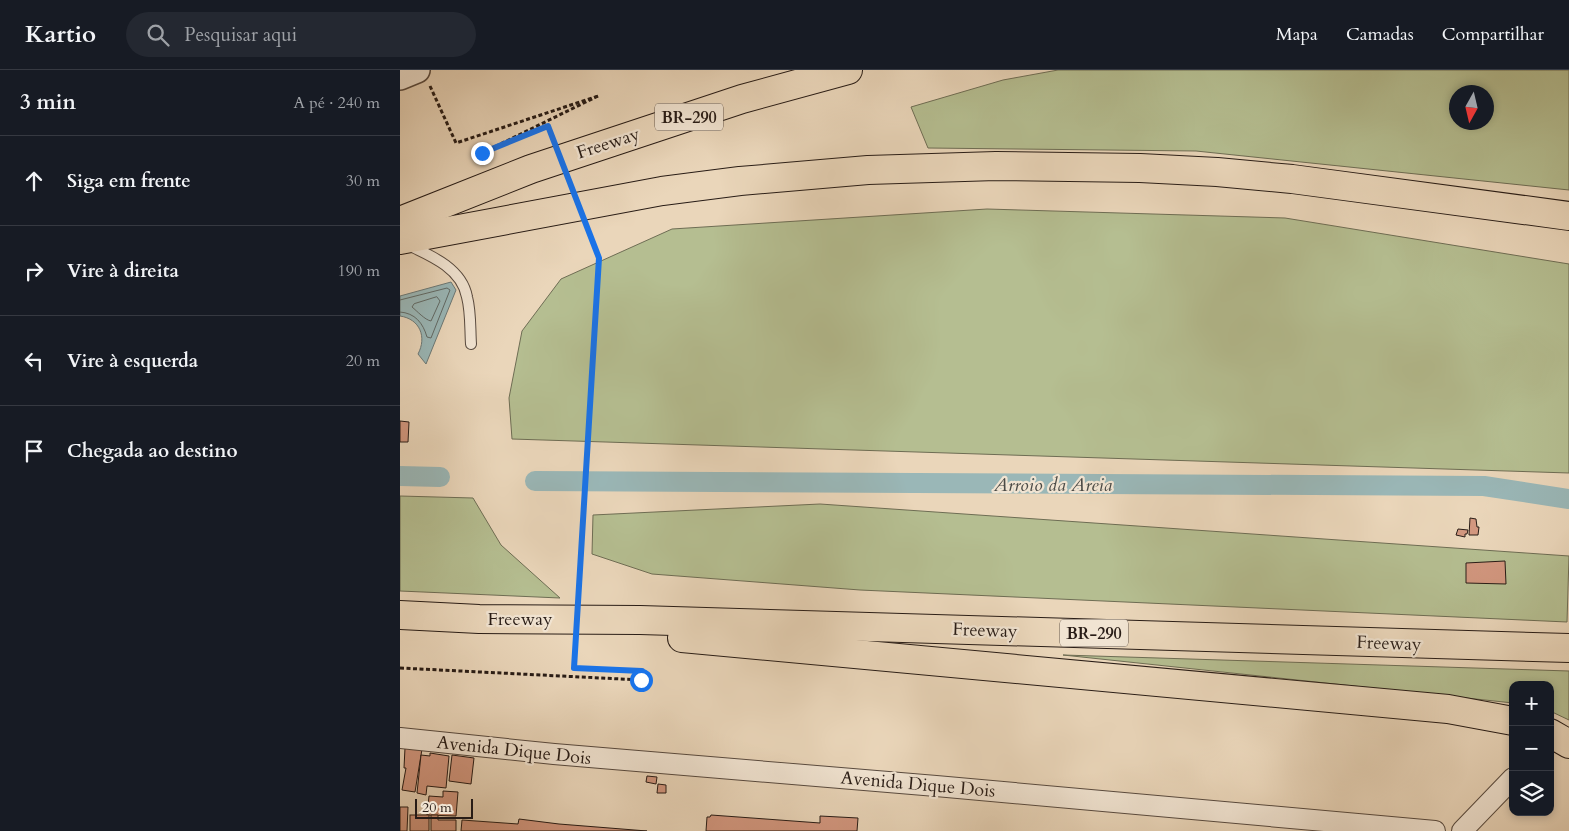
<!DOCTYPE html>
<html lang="pt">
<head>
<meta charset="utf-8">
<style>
  body { margin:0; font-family:Cardo,serif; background:#242831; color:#f1f3f6 }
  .controls { position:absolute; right:15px; bottom:15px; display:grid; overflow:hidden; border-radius:10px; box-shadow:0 2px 8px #0003 }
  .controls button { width:45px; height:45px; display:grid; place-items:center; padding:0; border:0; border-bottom:1px solid #363941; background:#171b24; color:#f1f3f6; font:25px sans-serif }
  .compass { position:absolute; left:1049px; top:15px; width:45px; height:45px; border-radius:50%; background:#171b24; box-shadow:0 2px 8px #0003; rotate:188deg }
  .scale { position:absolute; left:15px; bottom:12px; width:58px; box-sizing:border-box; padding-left:5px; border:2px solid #281c16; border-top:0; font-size:14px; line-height:18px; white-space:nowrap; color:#281c16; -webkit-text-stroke:4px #f1e4d2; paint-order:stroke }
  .stop { position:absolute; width:15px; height:15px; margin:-11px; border:4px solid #1a73e8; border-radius:50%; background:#fff }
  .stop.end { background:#1a73e8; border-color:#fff; box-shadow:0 1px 5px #0008 }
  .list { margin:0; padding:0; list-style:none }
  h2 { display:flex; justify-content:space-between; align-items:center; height:65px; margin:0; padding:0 20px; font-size:21px }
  h2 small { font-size:16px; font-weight:400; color:#9ea1a6 }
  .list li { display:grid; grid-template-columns:32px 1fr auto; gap:15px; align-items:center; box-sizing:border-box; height:90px; padding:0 20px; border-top:1px solid #363941 }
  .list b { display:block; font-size:19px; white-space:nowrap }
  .list em { font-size:16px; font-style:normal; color:#9ea1a6 }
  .icon { flex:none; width:28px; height:28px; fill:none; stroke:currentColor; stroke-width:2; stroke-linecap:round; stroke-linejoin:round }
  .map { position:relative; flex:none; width:1169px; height:761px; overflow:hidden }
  header { display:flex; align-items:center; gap:30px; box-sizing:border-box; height:70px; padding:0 25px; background:#171b24; border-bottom:1px solid #363941 }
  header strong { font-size:24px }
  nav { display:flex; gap:28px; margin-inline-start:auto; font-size:18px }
  .search { width:350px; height:45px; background:#242831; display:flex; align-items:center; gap:12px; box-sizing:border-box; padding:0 18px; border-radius:28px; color:#9ea1a6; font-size:19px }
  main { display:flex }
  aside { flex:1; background:#171b24 }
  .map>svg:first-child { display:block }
  .green { fill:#b5be91; stroke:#6e6d54; fill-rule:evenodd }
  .water { fill:#9ab7b7; stroke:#6c7977 }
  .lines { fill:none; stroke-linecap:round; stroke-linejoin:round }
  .shore { stroke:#616a66; stroke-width:1 }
  .canal { stroke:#9ab7b7; stroke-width:20 }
  .building { fill:#d2977f; stroke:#281c16 }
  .service-casing { stroke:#584a3f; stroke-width:12 }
  .minor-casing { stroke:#584a3f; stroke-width:22 }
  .tertiary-casing { stroke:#584a3f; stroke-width:28 }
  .motorway-casing { stroke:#281c16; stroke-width:30 }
  .path { stroke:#281c16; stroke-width:3; stroke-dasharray:4 2.5; stroke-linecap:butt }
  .service { stroke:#f1e4d2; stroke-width:10 }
  .minor { stroke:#f1e4d2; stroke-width:20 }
  .tertiary { stroke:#f1e4d2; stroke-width:25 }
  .motorway { stroke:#ead6ba; stroke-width:28 }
  .path-bridge { stroke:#281c16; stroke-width:3; stroke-dasharray:4 2.5; stroke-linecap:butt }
  .route { stroke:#1a73e8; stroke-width:6 }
  .labels { text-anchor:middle; stroke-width:4.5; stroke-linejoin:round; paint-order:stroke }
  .shield { fill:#f1e4d2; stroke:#64584e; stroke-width:1 }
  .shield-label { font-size:16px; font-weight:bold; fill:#281c16 }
  .street-label { font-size:18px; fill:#281c16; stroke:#f1e4d2 }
  .water-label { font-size:19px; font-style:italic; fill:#4a4a46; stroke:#f1e4d2 }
</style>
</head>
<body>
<header>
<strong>Kartio</strong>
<div class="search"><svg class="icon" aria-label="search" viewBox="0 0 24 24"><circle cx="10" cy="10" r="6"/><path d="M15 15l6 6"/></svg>Pesquisar aqui</div>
<nav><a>Mapa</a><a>Camadas</a><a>Compartilhar</a></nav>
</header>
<main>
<aside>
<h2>3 min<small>A pé · 240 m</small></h2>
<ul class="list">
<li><svg class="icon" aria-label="ahead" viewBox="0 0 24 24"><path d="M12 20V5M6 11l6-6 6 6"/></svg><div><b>Siga em frente</b></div><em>30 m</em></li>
<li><svg class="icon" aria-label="right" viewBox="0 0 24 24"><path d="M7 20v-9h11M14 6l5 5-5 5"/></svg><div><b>Vire à direita</b></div><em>190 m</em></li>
<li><svg class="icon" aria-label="left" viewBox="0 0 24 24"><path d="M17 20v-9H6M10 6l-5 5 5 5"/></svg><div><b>Vire à esquerda</b></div><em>20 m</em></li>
<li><svg class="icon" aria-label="arrive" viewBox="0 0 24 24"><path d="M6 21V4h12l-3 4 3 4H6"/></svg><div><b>Chegada ao destino</b></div></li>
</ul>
</aside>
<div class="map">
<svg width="1169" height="761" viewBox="0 0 1169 761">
  <rect width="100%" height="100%" fill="#ead6ba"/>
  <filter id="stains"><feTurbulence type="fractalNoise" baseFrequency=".004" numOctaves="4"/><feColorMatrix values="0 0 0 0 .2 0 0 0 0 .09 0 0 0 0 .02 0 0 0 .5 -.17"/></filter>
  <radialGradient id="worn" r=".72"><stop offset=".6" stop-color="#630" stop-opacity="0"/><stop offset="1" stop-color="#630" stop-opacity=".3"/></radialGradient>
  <g class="green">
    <path d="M658,0H1169V120L796,81L528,78L511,37L603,10ZM1056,22H1086V52H1056Z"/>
    <path d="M587,139L885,148L1169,194V403L112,369L109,328L122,261L161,209L272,159Z"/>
    <path d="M0,426L73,428L101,475L160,528L0,521Z"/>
    <path d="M420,434L1169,486L1167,552L460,520L252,504L192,484L193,445Z"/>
    <path d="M663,585L1169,601V650L1150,641V615H1113V633Z"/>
  </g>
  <path class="water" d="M51,212L56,220L26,294L18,284C27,267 20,249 0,246V226Z"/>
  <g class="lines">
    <g class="shore">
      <path d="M37,227L40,231L31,251C25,250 17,241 12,237L14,234Z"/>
      <path d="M0,230L47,218L50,220L31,268L27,267C23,253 15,243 0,242"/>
    </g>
    <g class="canal">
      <path d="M0,406L40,407"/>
      <path d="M135,411L1084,416L1169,429"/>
    </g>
  </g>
  <g class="building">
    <path d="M0,351L9,352L8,372H0Z"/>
    <path d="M1070,448L1076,449L1077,457H1079L1078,465H1069Z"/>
    <path d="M1058,459L1068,460L1067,464H1065V467L1056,465Z"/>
    <path d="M1105,491L1106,514L1066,513V493Z"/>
    <path d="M5,678L22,679L15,722L2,720L6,698H4Z"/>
    <path d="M30,683L49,686L46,718L27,716L26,725L17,723L21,685L30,686Z"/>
    <path d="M52,685L74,688L71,714L49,711Z"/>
    <path d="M247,706L257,707L256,714L246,712Z"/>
    <path d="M258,714L266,715V723H257Z"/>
    <path d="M43,721L58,722L56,746L27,745L29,726L43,727Z"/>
    <path d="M0,737H8L7,761H0Z"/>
    <rect x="10" y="745" width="19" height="16"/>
    <path d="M31,745H38V750H56V761H31Z"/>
    <path d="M311,745L420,753V746L458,748L457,761H306L307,747H310Z"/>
    <path d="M119,749L159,754L247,761H61L62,750L118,754Z"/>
  </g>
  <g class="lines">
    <defs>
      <path id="service" d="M8,175C32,186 62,199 67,227C71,242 70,259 71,274"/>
      <g id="minor">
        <path d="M0,668L154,684L536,716L1035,761"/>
        <path d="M1062,761L1113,708"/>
      </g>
      <path id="tertiary" d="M0,7L17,0"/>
      <g id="motorway">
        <path d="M0,151L131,99L342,29L448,0"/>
        <path d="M0,170L262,121L340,111L468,100L596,96L740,98L817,102L892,109L1169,146"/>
        <path d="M0,545L79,549L240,550L1169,578"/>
        <path d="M282,568L1048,639L1113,651"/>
        <path d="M1150,663L1169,674"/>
      </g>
    </defs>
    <use href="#service" class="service-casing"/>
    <use href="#minor" class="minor-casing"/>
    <use href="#tertiary" class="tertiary-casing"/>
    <use href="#motorway" class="motorway-casing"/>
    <g class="path">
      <path d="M30,16L56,73L198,26"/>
      <path d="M0,598L241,610"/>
    </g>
    <use href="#service" class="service"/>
    <use href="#minor" class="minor"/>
    <use href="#tertiary" class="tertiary"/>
    <use href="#motorway" class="motorway"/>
    <path class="path-bridge" d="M198,26L82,83L148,56L199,188L174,598L242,601L241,610"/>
  </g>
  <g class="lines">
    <path class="route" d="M82,83L148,56L199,188L174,598L242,601L241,610"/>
  </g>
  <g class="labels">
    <g class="shield">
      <rect x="255" y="33.5" width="68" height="27" rx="4"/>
      <rect x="660" y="549.5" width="68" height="27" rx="4"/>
    </g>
    <g class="shield-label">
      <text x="289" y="53">BR-290</text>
      <text x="694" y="569">BR-290</text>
    </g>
    <g class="street-label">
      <text transform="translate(208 73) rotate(-18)" y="6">Freeway</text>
      <text x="120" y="555">Freeway</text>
      <text transform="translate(585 560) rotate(2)" y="6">Freeway</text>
      <text transform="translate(989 573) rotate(2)" y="6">Freeway</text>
      <text transform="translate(114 680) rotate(6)" y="6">Avenida Dique Dois</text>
      <text transform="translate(518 714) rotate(5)" y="6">Avenida Dique Dois</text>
    </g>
    <g class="water-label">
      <text x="653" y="421">Arroio da Areia</text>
    </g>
  </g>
  <rect width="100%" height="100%" filter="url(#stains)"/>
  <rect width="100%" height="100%" fill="url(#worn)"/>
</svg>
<div class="controls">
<button>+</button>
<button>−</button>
<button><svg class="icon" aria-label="layers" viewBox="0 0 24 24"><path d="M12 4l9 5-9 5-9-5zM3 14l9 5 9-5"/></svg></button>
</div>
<svg class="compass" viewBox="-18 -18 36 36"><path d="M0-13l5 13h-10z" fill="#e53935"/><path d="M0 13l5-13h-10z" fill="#9ea1a6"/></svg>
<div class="scale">20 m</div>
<div class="stop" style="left:241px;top:610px"></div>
<div class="stop end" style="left:82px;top:83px"></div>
</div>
</main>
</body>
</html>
